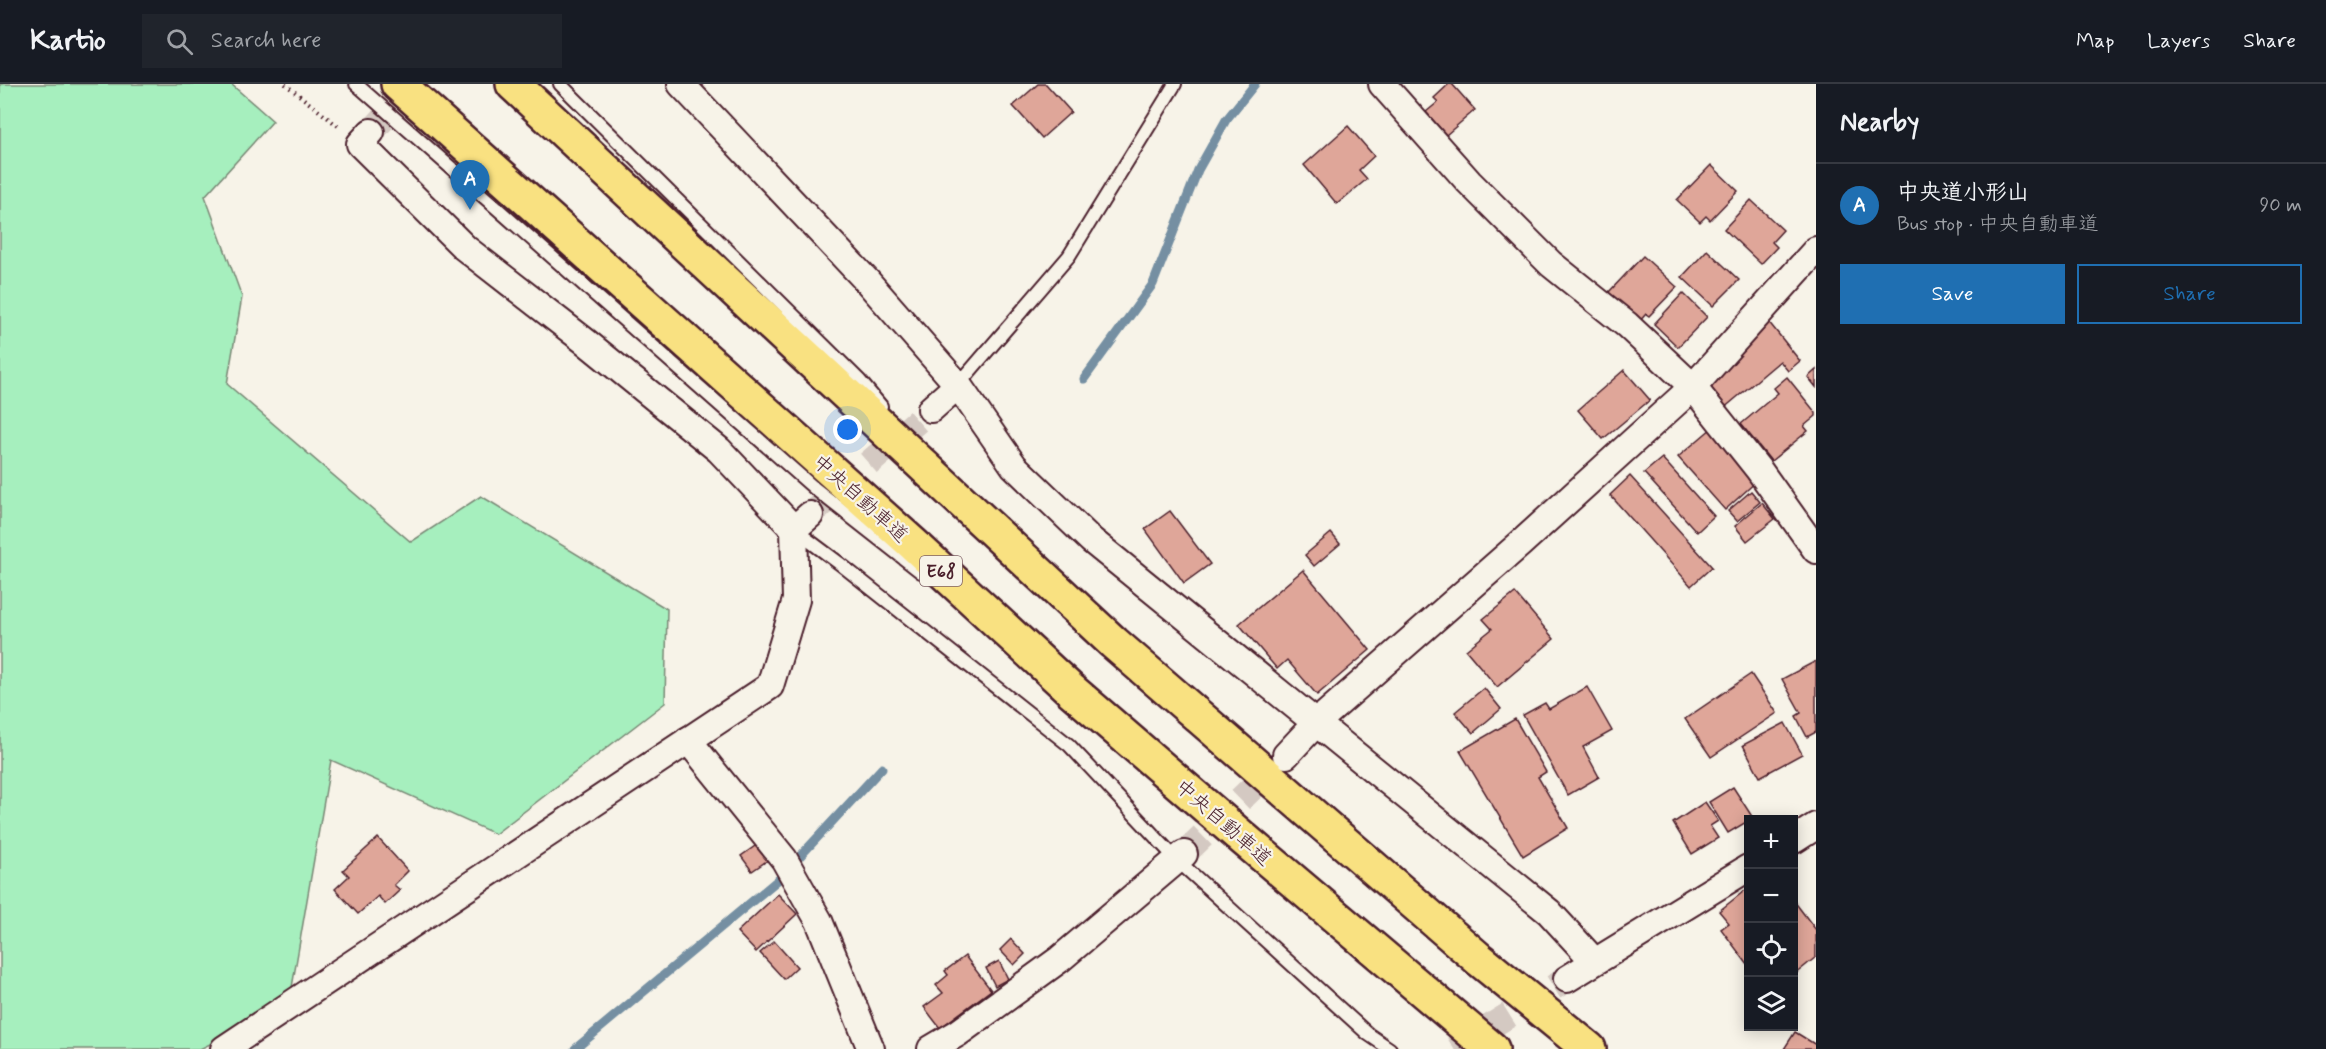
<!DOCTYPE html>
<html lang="en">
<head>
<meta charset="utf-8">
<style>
  body { margin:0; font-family:Mynerve,"Klee One",sans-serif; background:#20242c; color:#f1f3f6 }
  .controls { position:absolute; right:18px; bottom:18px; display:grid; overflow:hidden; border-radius:0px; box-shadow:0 3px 15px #0003 }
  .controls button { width:54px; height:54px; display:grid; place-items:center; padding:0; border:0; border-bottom:2px solid #363941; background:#171b24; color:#f1f3f6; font:30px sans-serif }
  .you { position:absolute; left:848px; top:346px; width:21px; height:21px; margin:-15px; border:4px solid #fff; border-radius:50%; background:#1a73e8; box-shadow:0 0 0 9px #1a73e833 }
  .badge { display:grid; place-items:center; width:39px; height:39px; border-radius:50%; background:#1f6fb2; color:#fff; font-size:20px; font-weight:700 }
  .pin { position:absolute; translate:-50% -50px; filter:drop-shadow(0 2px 3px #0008) }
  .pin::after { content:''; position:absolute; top:32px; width:21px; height:18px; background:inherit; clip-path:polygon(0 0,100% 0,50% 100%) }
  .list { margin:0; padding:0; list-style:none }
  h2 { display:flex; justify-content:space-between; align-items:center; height:78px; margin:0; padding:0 24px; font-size:26px }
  h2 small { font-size:20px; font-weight:400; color:#9ea1a6 }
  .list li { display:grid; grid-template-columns:39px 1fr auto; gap:18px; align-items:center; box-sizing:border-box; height:84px; padding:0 24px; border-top:2px solid #363941 }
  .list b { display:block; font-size:22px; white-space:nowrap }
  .list p { margin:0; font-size:20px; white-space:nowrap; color:#9ea1a6 }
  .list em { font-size:20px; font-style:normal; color:#9ea1a6 }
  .actions { display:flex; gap:12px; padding:18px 24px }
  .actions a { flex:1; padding:14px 0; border:2px solid #1f6fb2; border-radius:0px; text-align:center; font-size:21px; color:#1f6fb2 }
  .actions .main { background:#1f6fb2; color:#fff }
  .icon { flex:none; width:33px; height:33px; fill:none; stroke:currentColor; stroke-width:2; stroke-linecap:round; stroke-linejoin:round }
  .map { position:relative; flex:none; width:1816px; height:965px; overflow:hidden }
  header { display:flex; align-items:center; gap:36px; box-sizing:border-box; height:84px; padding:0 30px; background:#171b24; border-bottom:2px solid #363941 }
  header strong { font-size:28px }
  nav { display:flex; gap:33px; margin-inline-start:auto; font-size:21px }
  .search { width:420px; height:54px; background:#20242c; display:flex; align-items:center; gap:15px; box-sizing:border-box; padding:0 21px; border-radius:0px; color:#9ea1a6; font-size:22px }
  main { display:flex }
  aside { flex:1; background:#171b24 }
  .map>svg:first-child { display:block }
  .green { fill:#a6efbe; stroke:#788774; stroke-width:1.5 }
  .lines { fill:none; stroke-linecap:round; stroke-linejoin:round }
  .stream { stroke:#748fa2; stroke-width:9 }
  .building { fill:#dfa699; stroke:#4a1f2b; stroke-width:1.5 }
  .street-tunnel { stroke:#d4c9c2; stroke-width:26; stroke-dasharray:26 13; stroke-linecap:butt }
  .lane-casing { stroke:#4a1f2b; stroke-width:16 }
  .street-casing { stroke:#4a1f2b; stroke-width:30 }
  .highway-casing { stroke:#4a1f2b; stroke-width:38 }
  .path { stroke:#4a1f2b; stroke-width:4; stroke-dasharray:1.5 4.5; stroke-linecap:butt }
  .lane { stroke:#f7f3e8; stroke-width:12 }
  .street { stroke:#f7f3e8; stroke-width:26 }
  .highway { stroke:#f9e181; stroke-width:33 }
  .labels { text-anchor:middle; stroke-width:4.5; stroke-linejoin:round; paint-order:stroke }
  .shield { fill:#f7f3e8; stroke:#7e5f64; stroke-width:1.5 }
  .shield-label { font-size:18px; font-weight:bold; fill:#4a1f2b }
  .street-label { font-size:20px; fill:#4a1f2b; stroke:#f7f3e8 }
</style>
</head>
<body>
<header>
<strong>Kartio</strong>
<div class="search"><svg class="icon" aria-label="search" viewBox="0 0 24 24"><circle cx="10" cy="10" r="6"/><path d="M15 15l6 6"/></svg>Search here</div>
<nav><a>Map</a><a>Layers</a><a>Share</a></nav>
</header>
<main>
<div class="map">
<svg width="1816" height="965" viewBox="0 0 1816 965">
  <rect width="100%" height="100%" fill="#f7f3e8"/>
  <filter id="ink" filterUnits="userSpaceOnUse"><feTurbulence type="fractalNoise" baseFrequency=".0167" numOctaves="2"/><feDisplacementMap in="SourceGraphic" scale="12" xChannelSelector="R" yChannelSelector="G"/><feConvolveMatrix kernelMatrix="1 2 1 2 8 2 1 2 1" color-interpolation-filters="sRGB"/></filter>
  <g filter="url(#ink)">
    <path class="green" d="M0,0H231L273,37L205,112L242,213L227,300L411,458L481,412L667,525L665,619L495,750L331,676L289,921L200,965H0Z"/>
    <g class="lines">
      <g class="stream">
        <path d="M1084,295L1153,200L1198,86L1226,36L1255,0"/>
        <path d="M575,965L779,795L882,684"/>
      </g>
    </g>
    <g class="building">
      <path d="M1038,0H1046L1071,28L1042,54L1013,22Z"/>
      <path d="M1449,0H1452L1475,26L1446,51L1426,28L1438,18L1434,14Z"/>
      <path d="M1348,42L1374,72L1359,86L1367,95L1337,120L1304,81Z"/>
      <path d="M1711,81L1738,107L1710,136L1706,132L1700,138L1677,116Z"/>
      <path d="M1751,116L1783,146L1772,158L1777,163L1761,180L1724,145Z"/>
      <path d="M1707,166L1739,196L1713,222L1682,193Z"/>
      <path d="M1643,172L1677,203L1649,232L1646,230L1638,239L1607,210Z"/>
      <path d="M1683,209L1707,233L1678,263L1654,240Z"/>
      <path d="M1768,237L1800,277L1788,287L1780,277L1723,325L1705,303L1726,286L1719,277Z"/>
      <path d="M1624,286L1650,316L1603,355L1578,326Z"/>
      <path d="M1816,286V303L1808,293Z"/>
      <path d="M1787,293L1816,329V332L1804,342L1808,347L1771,377L1741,340L1778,309L1774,304Z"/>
      <path d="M1712,344L1758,396L1725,426L1678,373Z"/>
      <path d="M1662,374L1714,432L1697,448L1644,389Z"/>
      <path d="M1630,392L1712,483L1691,502L1610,411Z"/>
      <path d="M1751,407L1760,418L1737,437L1728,427Z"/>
      <path d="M1762,419L1775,435L1747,457L1735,442Z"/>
      <path d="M1170,427L1210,480L1184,499L1145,445Z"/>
      <path d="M1331,449L1340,460L1314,482L1305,471Z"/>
      <path d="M1303,486L1370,566L1317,611L1287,576L1277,585L1239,540Z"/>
      <path d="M1515,509L1554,555L1497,603L1466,566L1492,545L1483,535Z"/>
      <path d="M1816,577V648L1807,653L1796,632L1801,629L1782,595Z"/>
      <path d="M1751,590L1777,629L1711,673L1685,635Z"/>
      <path d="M1587,603L1612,647L1583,663L1599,693L1568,711L1523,631L1545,619L1549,625Z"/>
      <path d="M1484,604L1501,625L1473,649L1455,628Z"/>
      <path d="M1515,635L1546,688L1538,693L1568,744L1523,772L1460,667Z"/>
      <path d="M1785,639L1802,670L1760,693L1743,661Z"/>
      <path d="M1733,703L1753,734L1728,749L1709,718Z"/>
      <path d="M1705,718L1718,737L1710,742L1718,754L1692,770L1673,739Z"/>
      <path d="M378,754L408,787L394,801L400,806L385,820L378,812L358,830L335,805L349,792L343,786Z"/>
      <path d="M758,760L768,776L752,787L741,772Z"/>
      <path d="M1748,804V881L1721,845L1729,839L1719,827Z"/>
      <path d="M778,810L797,830L756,868L737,848Z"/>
      <path d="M1794,817L1816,846V873L1794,891Z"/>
      <path d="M1011,855L1025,870L1014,881L1000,866Z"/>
      <path d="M774,857L797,883L784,895L760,869Z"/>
      <path d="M965,872L991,906L940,944L924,923L943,909L936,901L948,891L945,887Z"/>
      <path d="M999,877L1008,895L995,902L986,884Z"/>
      <path d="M1795,948L1816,961V965H1784Z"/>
    </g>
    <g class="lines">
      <g class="street-tunnel">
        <path d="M371,48L416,0"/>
        <path d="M810,431L931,325"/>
        <path d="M1184,770L1279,678"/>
        <path d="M1454,965L1567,895"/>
      </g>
      <defs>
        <g id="lane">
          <path d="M356,0L814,404L921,488"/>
          <path d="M560,0L860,297L881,322"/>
          <path d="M958,301L1069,172L1175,0"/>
          <path d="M795,446L839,479L1069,661L1178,777L1368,950L1390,965"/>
        </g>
        <g id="street">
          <path d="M681,0L868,198L958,301L1014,382L1091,456L1549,828L1594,877"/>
          <path d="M1382,0L1469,98L1551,180L1627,241L1693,303L1759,386L1816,466"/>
          <path d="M931,325L958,301"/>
          <path d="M794,445L810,431"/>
          <path d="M688,656L784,775L819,837L871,965"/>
          <path d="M1286,671L1316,639L1520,460L1693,303L1816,166"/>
          <path d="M1794,756L1816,742"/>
          <path d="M1567,895L1748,784"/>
          <path d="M224,965L770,602L796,516L794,445L719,366L586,258L465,164L360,60L371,48"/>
          <path d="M931,965L958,949L1060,875L1184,770"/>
        </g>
        <g id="highway">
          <path d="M398,0L913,460L1071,606L1245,756L1492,965"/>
          <path d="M513,0L1114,559L1480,876L1589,965"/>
        </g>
      </defs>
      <use href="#lane" class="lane-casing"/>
      <use href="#street" class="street-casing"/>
      <use href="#highway" class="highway-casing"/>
      <path class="path" d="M285,0L338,42"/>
      <use href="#lane" class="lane"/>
      <use href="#street" class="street"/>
      <use href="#highway" class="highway"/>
    </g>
  </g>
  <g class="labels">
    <rect class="shield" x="920" y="472" width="42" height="30" rx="4.5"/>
    <g class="shield-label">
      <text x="941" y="493">E68</text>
    </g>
    <g class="street-label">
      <text transform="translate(861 414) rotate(42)" y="7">中央自動車道</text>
      <text transform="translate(1224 738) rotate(41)" y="7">中央自動車道</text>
    </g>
  </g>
</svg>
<div class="controls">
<button>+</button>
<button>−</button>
<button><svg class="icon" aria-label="locate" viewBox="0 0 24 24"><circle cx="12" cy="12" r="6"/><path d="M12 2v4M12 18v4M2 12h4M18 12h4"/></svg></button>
<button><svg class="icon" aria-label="layers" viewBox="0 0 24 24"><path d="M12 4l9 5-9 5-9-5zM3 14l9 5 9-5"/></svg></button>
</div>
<div class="you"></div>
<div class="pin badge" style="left:470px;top:126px">A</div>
</div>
<aside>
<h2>Nearby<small></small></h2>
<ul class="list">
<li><span class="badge">A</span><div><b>中央道小形山</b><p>Bus stop · 中央自動車道</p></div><em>90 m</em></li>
</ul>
<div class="actions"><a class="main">Save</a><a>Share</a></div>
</aside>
</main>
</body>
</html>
